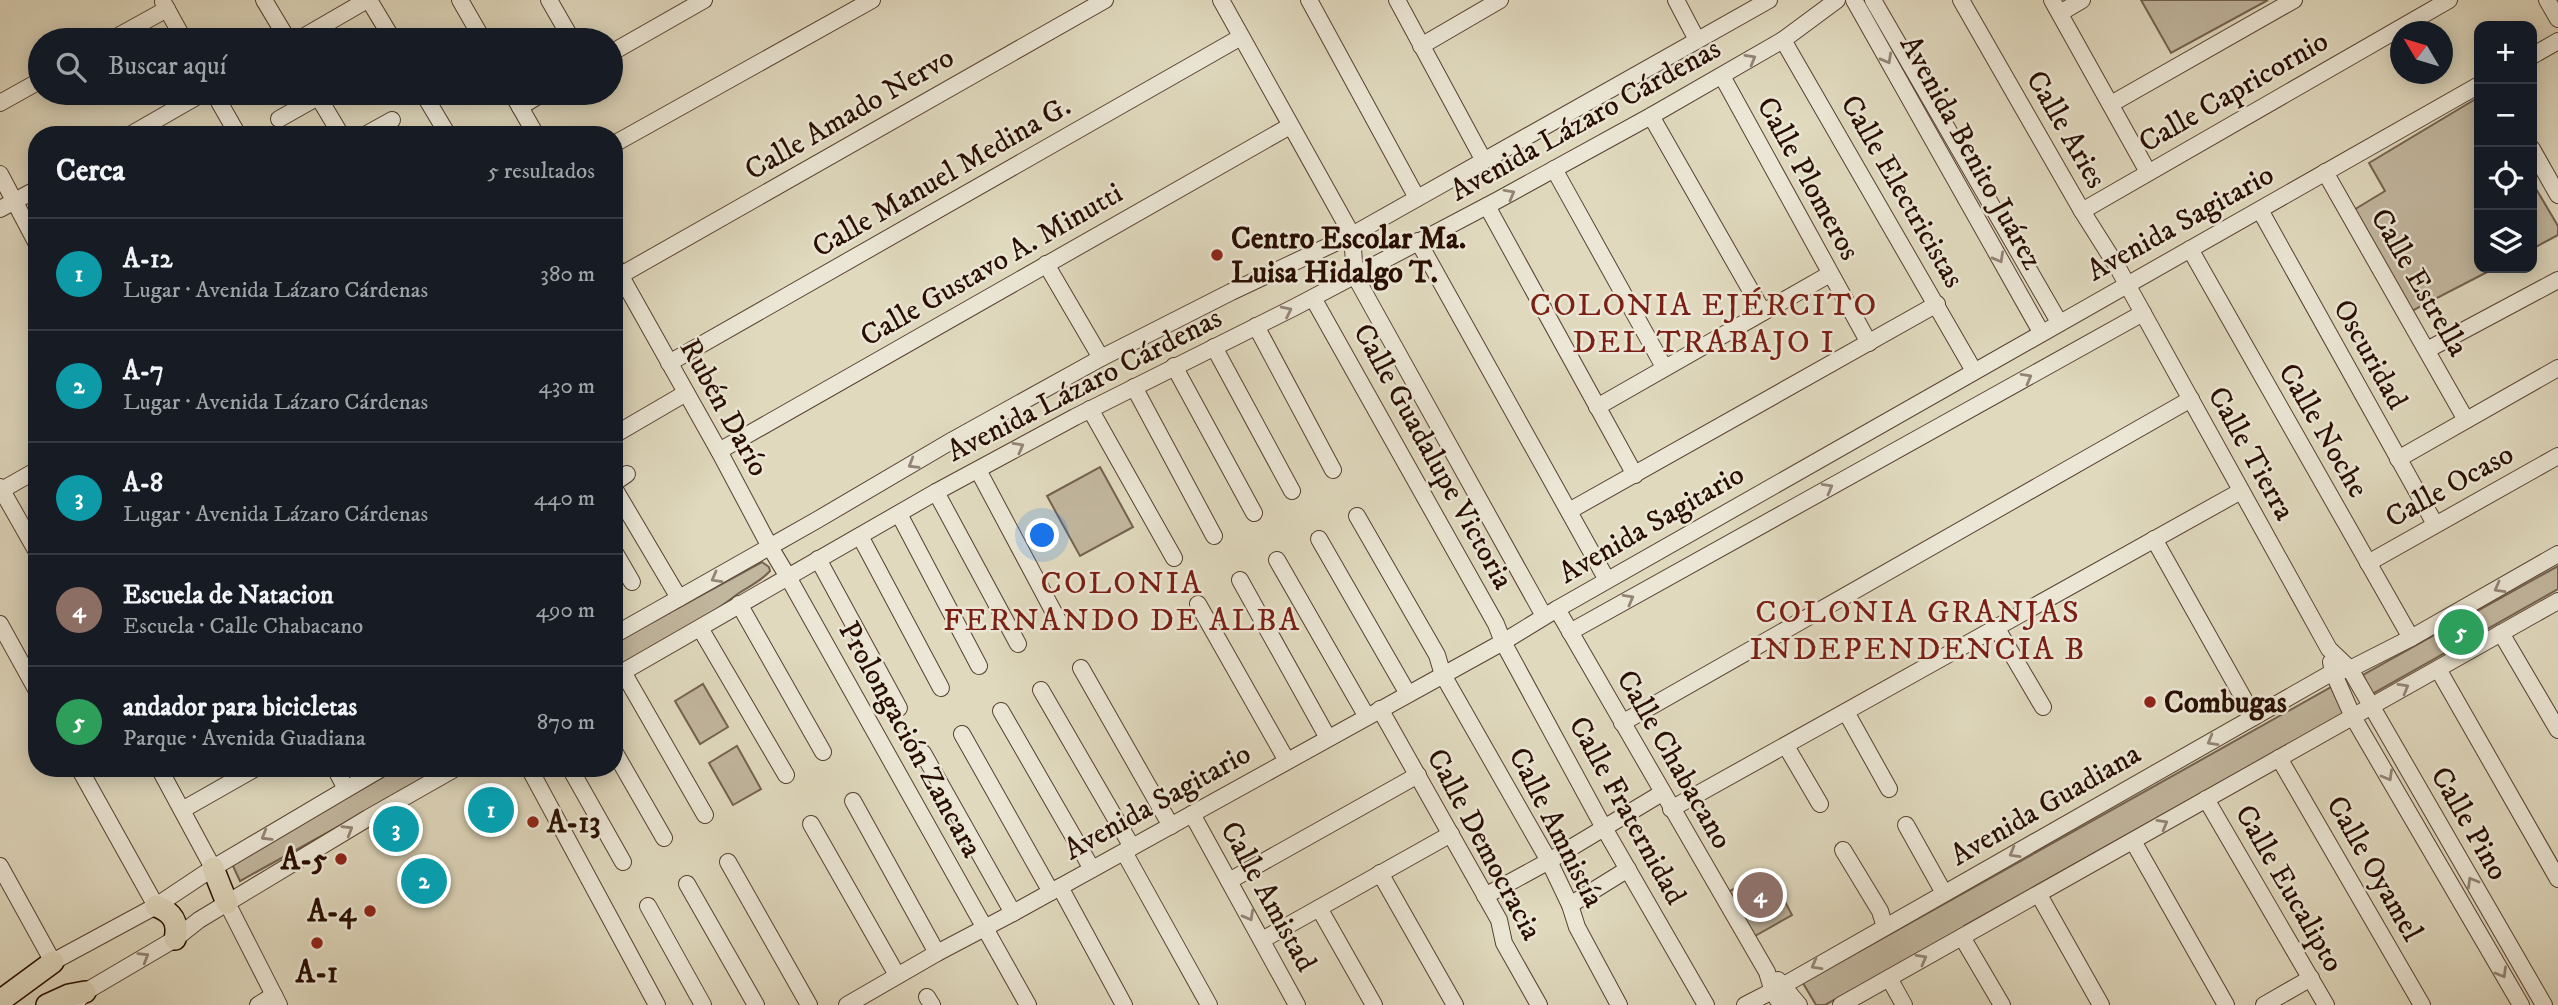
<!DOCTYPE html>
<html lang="es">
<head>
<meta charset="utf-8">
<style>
  body { margin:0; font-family:"IM FELL DW Pica",serif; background:#20242c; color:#f1f3f6 }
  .controls { position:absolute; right:21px; top:21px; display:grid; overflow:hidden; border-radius:14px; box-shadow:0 4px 18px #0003 }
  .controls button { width:63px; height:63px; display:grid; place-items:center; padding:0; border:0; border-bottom:2px solid #363941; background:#171b24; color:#f1f3f6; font:35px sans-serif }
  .compass { position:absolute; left:2390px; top:21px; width:63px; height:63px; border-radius:50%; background:#171b24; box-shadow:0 4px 18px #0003; rotate:308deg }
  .you { position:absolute; left:1043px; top:536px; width:24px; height:24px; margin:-18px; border:5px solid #fff; border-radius:50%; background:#1a73e8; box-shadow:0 0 0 10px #1a73e833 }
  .badge { display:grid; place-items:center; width:46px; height:46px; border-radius:50%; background:#c59692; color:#fff; font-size:23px; font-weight:700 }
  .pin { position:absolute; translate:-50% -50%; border:4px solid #fff; box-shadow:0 2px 7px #0006 }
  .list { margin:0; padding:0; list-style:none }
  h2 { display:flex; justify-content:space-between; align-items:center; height:91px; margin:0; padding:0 28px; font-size:30px }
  h2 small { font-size:23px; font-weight:400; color:#9ea1a6 }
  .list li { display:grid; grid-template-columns:46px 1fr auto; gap:21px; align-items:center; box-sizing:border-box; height:112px; padding:0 28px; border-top:2px solid #363941 }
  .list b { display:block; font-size:26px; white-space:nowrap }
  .list p { margin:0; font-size:23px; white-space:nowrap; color:#9ea1a6 }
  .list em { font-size:23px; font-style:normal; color:#9ea1a6 }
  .icon { flex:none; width:38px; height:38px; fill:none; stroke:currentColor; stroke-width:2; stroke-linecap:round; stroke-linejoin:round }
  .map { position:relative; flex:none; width:2558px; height:1005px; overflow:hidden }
  .search { position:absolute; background:#171b24; box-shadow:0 4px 18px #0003; left:28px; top:28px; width:595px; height:77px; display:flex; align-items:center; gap:18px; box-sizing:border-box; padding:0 24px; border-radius:38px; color:#9ea1a6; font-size:26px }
  .panel { position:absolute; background:#171b24; box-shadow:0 4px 18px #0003; left:28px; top:126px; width:595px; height:651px; border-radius:28px }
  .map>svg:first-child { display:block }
  .green { fill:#c1b69e; stroke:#74624f; stroke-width:2 }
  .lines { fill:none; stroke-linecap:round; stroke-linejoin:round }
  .minor-casing { stroke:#564130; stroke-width:18 }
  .major-casing { stroke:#280e00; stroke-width:24 }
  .minor { stroke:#ebe6d5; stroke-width:16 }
  .major { stroke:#e0d9be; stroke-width:21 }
  .oneway { stroke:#938575 }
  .poi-dot { fill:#8f2418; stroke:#ebe6d5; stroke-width:2.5 }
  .labels { text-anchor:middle; stroke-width:5; stroke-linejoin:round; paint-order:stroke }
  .street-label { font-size:30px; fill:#280e00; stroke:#ebe6d5 }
  .poi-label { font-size:30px; font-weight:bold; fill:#280e00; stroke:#ebe6d5; text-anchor:start }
  .neighbourhood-label { font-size:32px; letter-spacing:2px; fill:#7a1f14; stroke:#ebe6d5 }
</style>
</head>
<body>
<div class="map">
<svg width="2558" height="1005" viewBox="0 0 2558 1005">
  <rect width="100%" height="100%" fill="#e0d9be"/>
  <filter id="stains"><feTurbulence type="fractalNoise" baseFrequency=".00286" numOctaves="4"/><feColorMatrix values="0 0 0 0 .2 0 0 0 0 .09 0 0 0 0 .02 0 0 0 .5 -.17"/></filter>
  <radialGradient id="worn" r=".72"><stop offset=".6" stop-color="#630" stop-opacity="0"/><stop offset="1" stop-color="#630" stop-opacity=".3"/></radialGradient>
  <g class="green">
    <path d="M2141,0H2268L2171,53Z"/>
    <path d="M2479,97V268H2495L2410,312L2352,211L2385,191L2369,163Z"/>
    <path d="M2532,182L2558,226V235L2532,249Z"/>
    <path d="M1100,467L1133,527L1080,556L1047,496Z"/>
    <path d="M762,562L769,567L770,571C761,581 750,586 739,593C700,623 657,646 614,670V643Z"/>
    <path d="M2558,566V589L2372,694L2363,675Z"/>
    <path d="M703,684L728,727L700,744L675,701Z"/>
    <path d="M2333,686L2346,712L1964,926L1965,929L1825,1005H1816L1803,983Z"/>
    <path d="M737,746L761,789L733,805L709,763Z"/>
    <path d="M399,768H444L240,881L232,864Z"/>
    <path d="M1769,871L1792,915L1755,936L1728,892Z"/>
  </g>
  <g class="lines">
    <defs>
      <g id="minor">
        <path d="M264,0L288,40"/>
        <path d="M369,0L393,40"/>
        <path d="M460,0L483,40"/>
        <path d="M549,0L572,40"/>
        <path d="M1221,0L1352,235L1355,276L1544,616"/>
        <path d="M1309,0L1417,198"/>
        <path d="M1397,0L1484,161"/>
        <path d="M1676,0L1697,40"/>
        <path d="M1854,0L2041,332"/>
        <path d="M1873,0L2059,322"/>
        <path d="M1961,0L2082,211L2118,268L2329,649L2350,669L2544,1005"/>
        <path d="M2052,0L2148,172"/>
        <path d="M2547,0L2558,19"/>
        <path d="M163,2L184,40"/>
        <path d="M2060,13L2082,0"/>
        <path d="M111,40L167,9"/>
        <path d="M298,40L367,0"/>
        <path d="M1783,40L1974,371"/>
        <path d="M1421,46L1500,0"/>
        <path d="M611,53L704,0"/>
        <path d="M2532,56L2558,41"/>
        <path d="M1722,76L1869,343"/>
        <path d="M214,93L238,135"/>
        <path d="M316,93L341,135"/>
        <path d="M423,93L448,135"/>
        <path d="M512,93L536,135"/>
        <path d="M0,103L34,84"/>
        <path d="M2111,104L2294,0"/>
        <path d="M520,107L543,93"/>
        <path d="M1651,116L1763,312"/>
        <path d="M279,119L325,93"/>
        <path d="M130,135L203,93"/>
        <path d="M365,135L392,120"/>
        <path d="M614,144L872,0"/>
        <path d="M2532,149L2558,195"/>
        <path d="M1554,169L1664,367"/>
        <path d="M2325,172L2466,420"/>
        <path d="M0,174L37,244"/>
        <path d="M1487,206L1635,475"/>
        <path d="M0,209L37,189"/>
        <path d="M2260,210L2435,524"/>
        <path d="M2082,211L2449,0"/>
        <path d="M1418,241L1607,580"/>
        <path d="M2190,249L2411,638"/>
        <path d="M614,264L719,451L770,547L788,577L1028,1005"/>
        <path d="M1046,264L1101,358"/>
        <path d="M621,275L1105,0"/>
        <path d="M1313,298L1496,624L1503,642L1604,828L1706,1005"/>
        <path d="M1256,326L1333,470"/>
        <path d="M1214,347L1292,491"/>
        <path d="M2427,350L2558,280"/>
        <path d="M669,363L1241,37"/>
        <path d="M1174,366L1254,513"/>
        <path d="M1134,387L1214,536"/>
        <path d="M1597,407L1830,274"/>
        <path d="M1090,409L1174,558"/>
        <path d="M614,435L686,393"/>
        <path d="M719,451L1290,126"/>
        <path d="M2398,459L2558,368"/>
        <path d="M978,470L1059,622"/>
        <path d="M614,483L627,474"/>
        <path d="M0,487L37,552"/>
        <path d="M614,488L679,598"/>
        <path d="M0,491L37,470"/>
        <path d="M936,492L1018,644"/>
        <path d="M1569,511L1937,304"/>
        <path d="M899,514L979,666"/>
        <path d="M1357,516L1437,655L1443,675L1549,861L1570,905L1577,927L1619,1005"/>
        <path d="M860,536L941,688"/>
        <path d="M1319,539L1408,694"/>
        <path d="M2154,539L2254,717"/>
        <path d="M614,551L632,582"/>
        <path d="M818,559L899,708"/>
        <path d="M1277,560L1367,717"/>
        <path d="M2368,563L2558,456"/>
        <path d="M1240,580L1328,738"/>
        <path d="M739,604L823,752"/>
        <path d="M1198,604L1287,761"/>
        <path d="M1557,609L1767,972L1773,992L1781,1005"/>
        <path d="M0,624L37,691"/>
        <path d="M1996,627L2043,707"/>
        <path d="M700,628L786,775"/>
        <path d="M1570,632L2143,313"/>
        <path d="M2501,633L2558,730"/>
        <path d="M614,635L817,520L953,440L1101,358L1231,292L1352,235L1769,0"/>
        <path d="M2331,662L2333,672L2353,717L2521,1005"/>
        <path d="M1081,668L1171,826"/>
        <path d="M2438,669L2558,879"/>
        <path d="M623,672L705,815"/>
        <path d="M614,677L936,492L1075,417L1295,307L1498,200L1651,116L1783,40L1837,0"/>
        <path d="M1041,690L1132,847"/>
        <path d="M1380,709L1499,920L1504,943L1539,1005"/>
        <path d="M1001,711L1092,869"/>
        <path d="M1846,712L1889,789"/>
        <path d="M1622,723L2191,399"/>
        <path d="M962,734L1051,892"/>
        <path d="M1786,746L1820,804"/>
        <path d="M614,751L664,838"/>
        <path d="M923,753L1013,913"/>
        <path d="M2279,758L2422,1005"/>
        <path d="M79,768L156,906"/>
        <path d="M159,768L213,868"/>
        <path d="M294,768H300"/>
        <path d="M335,768L346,789"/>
        <path d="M529,768L657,1005"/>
        <path d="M570,768L623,862"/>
        <path d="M2206,799L2326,1005"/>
        <path d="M853,801L937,953"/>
        <path d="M1671,809L2241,491"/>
        <path d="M182,810L256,768"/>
        <path d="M1192,814L1297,1005"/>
        <path d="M811,824L897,975"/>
        <path d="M1906,825L1944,893"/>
        <path d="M2133,841L2226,1005"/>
        <path d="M1843,850L1880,911L1885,927"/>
        <path d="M1124,852L1209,1005"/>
        <path d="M728,862L809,1005"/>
        <path d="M0,866L53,962"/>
        <path d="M1380,873L1455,1005"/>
        <path d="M1229,881L1418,775"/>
        <path d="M687,884L756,1005"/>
        <path d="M1060,887L1124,1005"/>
        <path d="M2039,895L2101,1005"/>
        <path d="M1485,896L1549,861L1662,793"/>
        <path d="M227,903L279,1005"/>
        <path d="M1570,905L1628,869"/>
        <path d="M648,906L703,1005"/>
        <path d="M1319,908L1374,1005"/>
        <path d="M1962,937L2002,1005"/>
        <path d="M1262,940L1451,834"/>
        <path d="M45,966L156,906L213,868L382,768"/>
        <path d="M1889,978L1904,1005"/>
        <path d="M1778,980L1799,1005"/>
        <path d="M927,997L932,1005"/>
        <path d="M74,1005L85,992L175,939L199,920L368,818L456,768"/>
        <path d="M258,1005L274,995"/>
        <path d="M847,1005L937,953L1013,913L1503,642L1557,609L2479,85"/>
        <path d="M1745,1005L1784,985L2333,672L2350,669L2411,638L2558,554"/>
        <path d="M1841,1005L2558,601"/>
        <path d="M2264,1005L2311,978"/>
      </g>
      <g id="major">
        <path d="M213,868L227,903"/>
        <path d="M156,906C172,912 179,922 175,939"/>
        <path d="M0,1001L53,962"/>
        <path d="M47,1005L69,995L85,992"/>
      </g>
    </defs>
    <use href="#minor" class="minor-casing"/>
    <use href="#major" class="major-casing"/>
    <use href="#minor" class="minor"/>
    <use href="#major" class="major"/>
  </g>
  <defs><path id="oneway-chevron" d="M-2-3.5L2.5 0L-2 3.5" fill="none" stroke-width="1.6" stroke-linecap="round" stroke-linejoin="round" transform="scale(1.75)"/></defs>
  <g class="oneway">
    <use href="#oneway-chevron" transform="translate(1751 59) rotate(-30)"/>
    <use href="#oneway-chevron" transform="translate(1887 59) rotate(61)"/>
    <use href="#oneway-chevron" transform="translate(1510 194) rotate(-29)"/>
    <use href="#oneway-chevron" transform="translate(1999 258) rotate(61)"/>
    <use href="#oneway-chevron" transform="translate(1287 311) rotate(-26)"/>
    <use href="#oneway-chevron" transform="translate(2027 378) rotate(-29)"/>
    <use href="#oneway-chevron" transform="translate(1019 447) rotate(-29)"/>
    <use href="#oneway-chevron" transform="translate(913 464) rotate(149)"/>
    <use href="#oneway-chevron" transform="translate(1828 488) rotate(-29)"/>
    <use href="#oneway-chevron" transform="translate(716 578) rotate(151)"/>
    <use href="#oneway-chevron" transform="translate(2499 588) rotate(151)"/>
    <use href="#oneway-chevron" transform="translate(1629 599) rotate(-29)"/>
    <use href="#oneway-chevron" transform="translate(2404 688) rotate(-30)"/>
    <use href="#oneway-chevron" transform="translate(2212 741) rotate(150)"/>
    <use href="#oneway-chevron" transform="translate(2388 776) rotate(60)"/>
    <use href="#oneway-chevron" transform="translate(2163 824) rotate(-30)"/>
    <use href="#oneway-chevron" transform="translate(348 830) rotate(-31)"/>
    <use href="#oneway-chevron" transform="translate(266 836) rotate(149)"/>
    <use href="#oneway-chevron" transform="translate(2014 853) rotate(150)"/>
    <use href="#oneway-chevron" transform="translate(2472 882) rotate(-120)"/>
    <use href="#oneway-chevron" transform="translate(1249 916) rotate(61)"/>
    <use href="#oneway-chevron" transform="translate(144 957) rotate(-31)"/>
    <use href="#oneway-chevron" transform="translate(1922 959) rotate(-29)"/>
    <use href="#oneway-chevron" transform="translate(1816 965) rotate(151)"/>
    <use href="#oneway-chevron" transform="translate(2502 973) rotate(60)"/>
  </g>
  <g class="poi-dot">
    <circle cx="1217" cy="255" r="7"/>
    <circle cx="2150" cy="702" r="7"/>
    <circle cx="533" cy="822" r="7"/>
    <circle cx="341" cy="859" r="7"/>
    <circle cx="370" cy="911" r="7"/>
    <circle cx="317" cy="943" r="7"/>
  </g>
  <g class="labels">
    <g class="street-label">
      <text transform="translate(2233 91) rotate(-30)" y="10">Calle Capricornio</text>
      <text transform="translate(849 113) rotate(-30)" y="10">Calle Amado Nervo</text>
      <text transform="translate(1585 119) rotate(-29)" y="10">Avenida Lázaro Cárdenas</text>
      <text transform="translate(2067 129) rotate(60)" y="10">Calle Aries</text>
      <text transform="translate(1972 152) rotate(61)" y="10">Avenida Benito Juárez</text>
      <text transform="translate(941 176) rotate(-30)" y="10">Calle Manuel Medina G.</text>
      <text transform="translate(1809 178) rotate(61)" y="10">Calle Plomeros</text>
      <text transform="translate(1903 191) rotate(60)" y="10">Calle Electricistas</text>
      <text transform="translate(2180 222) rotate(-29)" y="10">Avenida Sagitario</text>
      <text transform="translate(991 264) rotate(-30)" y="10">Calle Gustavo A. Minutti</text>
      <text transform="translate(2420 282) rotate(60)" y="10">Calle Estrella</text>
      <text transform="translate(2371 354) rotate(61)" y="10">Oscuridad</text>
      <text transform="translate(1084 384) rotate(-27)" y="10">Avenida Lázaro Cárdenas</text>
      <text transform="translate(725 407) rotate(61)" y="10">Rubén Darío</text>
      <text transform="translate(2324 430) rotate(60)" y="10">Calle Noche</text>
      <text transform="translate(2252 453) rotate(61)" y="10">Calle Tierra</text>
      <text transform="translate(1434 456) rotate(61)" y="10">Calle Guadalupe Victoria</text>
      <text transform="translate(2449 485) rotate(-29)" y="10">Calle Ocaso</text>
      <text transform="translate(1651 523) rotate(-30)" y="10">Avenida Sagitario</text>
      <text transform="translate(911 739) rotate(61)" y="10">Prolongación Zancara</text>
      <text transform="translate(1675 759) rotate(60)" y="10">Calle Chabacano</text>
      <text transform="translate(1157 801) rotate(-29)" y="10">Avenida Sagitario</text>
      <text transform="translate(2045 804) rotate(-30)" y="10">Avenida Guadiana</text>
      <text transform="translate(1628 810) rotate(61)" y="10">Calle Fraternidad</text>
      <text transform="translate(2470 823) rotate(60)" y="10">Calle Pino</text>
      <text transform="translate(1557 827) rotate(63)" y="10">Calle Amnistía</text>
      <text transform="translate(1485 844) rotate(62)" y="10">Calle Democracia</text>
      <text transform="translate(2375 868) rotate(60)" y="10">Calle Oyamel</text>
      <text transform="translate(2290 888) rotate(60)" y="10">Calle Eucalipto</text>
      <text transform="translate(1269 896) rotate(61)" y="10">Calle Amistad</text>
    </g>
    <g class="poi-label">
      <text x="1231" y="248">Centro Escolar Ma.<tspan x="1231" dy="34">Luisa Hidalgo T.</tspan></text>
      <text x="2164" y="712">Combugas</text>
      <text x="547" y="832">A-13</text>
      <text x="327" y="869" text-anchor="end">A-5</text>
      <text x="356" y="921" text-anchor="end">A-4</text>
      <text x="317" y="982" text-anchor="middle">A-1</text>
    </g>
    <g class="neighbourhood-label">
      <text x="1704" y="315">COLONIA EJÉRCITO<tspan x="1704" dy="37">DEL TRABAJO I</tspan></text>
      <text x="1122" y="593">COLONIA<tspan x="1122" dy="37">FERNANDO DE ALBA</tspan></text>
      <text x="1918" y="622">COLONIA GRANJAS<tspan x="1918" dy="37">INDEPENDENCIA B</tspan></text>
    </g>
  </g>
  <rect width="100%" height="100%" filter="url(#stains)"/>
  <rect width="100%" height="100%" fill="url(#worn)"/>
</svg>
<div class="controls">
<button>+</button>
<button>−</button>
<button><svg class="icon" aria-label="locate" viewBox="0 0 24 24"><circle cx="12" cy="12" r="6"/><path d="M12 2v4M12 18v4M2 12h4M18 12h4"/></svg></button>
<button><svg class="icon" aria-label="layers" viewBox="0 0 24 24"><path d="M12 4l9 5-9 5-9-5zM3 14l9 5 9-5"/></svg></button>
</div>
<svg class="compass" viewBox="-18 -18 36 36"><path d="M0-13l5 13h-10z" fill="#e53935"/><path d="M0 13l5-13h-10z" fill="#9ea1a6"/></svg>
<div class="you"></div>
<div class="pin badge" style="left:491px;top:810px;background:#0f9aa8">1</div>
<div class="pin badge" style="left:424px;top:881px;background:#0f9aa8">2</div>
<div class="pin badge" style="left:396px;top:829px;background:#0f9aa8">3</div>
<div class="pin badge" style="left:1760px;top:895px;background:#8d6e63">4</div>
<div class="pin badge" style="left:2461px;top:632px;background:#2e9e5b">5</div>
<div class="search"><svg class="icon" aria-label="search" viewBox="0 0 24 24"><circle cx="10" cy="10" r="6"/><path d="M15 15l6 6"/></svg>Buscar aquí</div>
<section class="panel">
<h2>Cerca<small>5 resultados</small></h2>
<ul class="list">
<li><span class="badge" style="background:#0f9aa8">1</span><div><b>A-12</b><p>Lugar · Avenida Lázaro Cárdenas</p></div><em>380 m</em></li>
<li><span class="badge" style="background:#0f9aa8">2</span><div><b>A-7</b><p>Lugar · Avenida Lázaro Cárdenas</p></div><em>430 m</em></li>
<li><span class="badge" style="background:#0f9aa8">3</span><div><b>A-8</b><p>Lugar · Avenida Lázaro Cárdenas</p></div><em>440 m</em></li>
<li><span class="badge" style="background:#8d6e63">4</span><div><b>Escuela de Natacion</b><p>Escuela · Calle Chabacano</p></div><em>490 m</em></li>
<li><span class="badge" style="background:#2e9e5b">5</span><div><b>andador para bicicletas</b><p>Parque · Avenida Guadiana</p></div><em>870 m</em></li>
</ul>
</section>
</div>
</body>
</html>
